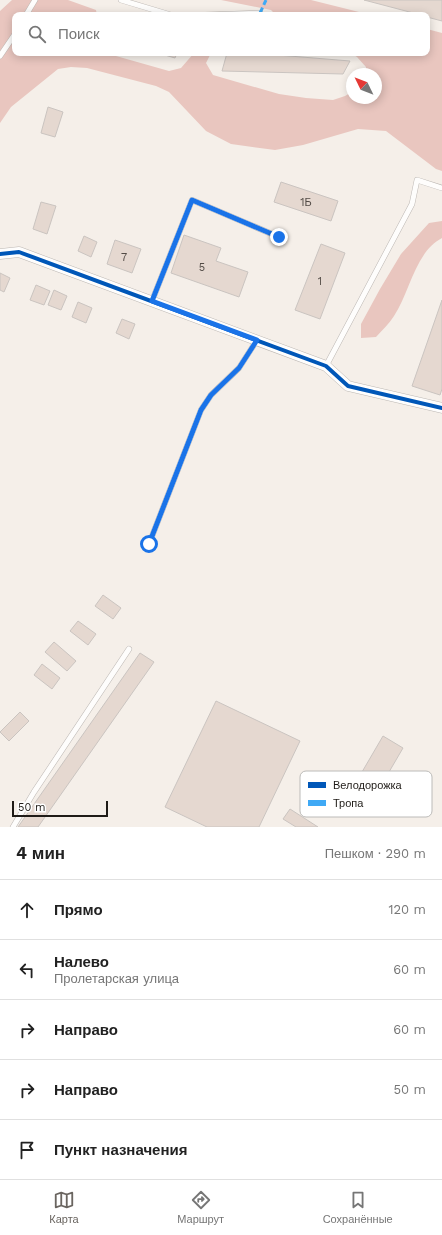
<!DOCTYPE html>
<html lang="ru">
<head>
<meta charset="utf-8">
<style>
  body { margin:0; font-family:"Work Sans",sans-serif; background:#f6f6f6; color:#222 }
  .compass { position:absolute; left:346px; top:68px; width:36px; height:36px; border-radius:50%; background:#fff; box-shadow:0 2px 10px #0003; rotate:313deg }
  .scale { position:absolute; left:12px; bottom:10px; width:96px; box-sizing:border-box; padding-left:4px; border:2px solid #1f1b17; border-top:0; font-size:11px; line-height:14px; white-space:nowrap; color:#1f1b17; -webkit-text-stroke:3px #fff; paint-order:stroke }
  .stop { position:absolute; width:12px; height:12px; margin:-9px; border:3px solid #1a73e8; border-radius:50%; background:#fff }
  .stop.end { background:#1a73e8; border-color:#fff; box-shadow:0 1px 4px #0008 }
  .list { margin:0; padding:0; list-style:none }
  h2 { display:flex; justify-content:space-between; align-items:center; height:52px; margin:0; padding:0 16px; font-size:17px }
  h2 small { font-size:13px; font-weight:400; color:#767676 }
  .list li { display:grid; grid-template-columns:26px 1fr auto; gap:12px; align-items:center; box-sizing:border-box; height:60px; padding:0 16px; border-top:1px solid #e0e0e0 }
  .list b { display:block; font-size:15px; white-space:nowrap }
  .list p { margin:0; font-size:13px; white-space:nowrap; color:#767676 }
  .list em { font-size:13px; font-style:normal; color:#767676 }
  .icon { flex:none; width:22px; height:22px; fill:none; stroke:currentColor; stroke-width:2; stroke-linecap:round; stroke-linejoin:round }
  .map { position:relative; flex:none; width:442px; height:827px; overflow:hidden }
  .search { position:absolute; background:#fff; box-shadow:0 2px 10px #0003; left:12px; right:12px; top:12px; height:44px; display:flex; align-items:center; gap:10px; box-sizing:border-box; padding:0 14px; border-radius:8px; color:#767676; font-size:15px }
  .sheet { height:352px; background:#fff }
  nav { display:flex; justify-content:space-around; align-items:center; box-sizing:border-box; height:56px; border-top:1px solid #e0e0e0; background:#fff; font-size:11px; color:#767676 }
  nav a { display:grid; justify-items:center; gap:2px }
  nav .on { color:#6a6560 }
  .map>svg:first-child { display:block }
  .forest { fill:#e9c6bf }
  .building { fill:#e5d8d0; stroke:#cac4c0 }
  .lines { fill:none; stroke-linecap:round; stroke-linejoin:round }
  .service-casing { stroke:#bcb7b3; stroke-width:6 }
  .minor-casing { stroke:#bcb7b3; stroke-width:11 }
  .service { stroke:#fefdfc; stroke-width:5 }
  .minor { stroke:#fefdfc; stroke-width:10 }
  .quiet { stroke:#3fa9f5; stroke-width:3; stroke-dasharray:6 3; stroke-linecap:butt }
  .cycleway-casing { stroke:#fff; stroke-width:6 }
  .cycleway { stroke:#0057b8; stroke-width:4 }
  .route { stroke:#1a73e8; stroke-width:5 }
  .labels { text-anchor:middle; stroke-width:3; stroke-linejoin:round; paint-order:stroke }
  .number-label { font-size:11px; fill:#524b46 }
  .key { fill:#fff; stroke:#bcbbb9; stroke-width:1 }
  .key-label { font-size:11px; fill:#1f1b17 }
</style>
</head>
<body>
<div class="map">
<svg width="442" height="827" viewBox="0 0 442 827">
  <rect width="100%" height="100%" fill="#f5efe9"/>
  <g class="forest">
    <path d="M12,0H68L96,10L97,15H15V53H112L116,56L169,71L181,68L194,53H211L206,63L213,75L279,94L306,98L333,100L345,96L352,92V98H376V74H366V67L357,57L351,53H427V29L442,33V171L436,169L386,131L358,129L303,145L275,150L231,144L206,131L169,92L156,86L87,68L71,67L58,69L11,107L0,123V11Z"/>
    <path d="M221,0H311L371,15H276L271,10Z"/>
    <path d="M442,221V238C415,252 410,292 394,316C389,324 382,330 376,337L361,338V324L380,289L401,254L429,223Z"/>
  </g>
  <g class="building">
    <path d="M364,0H442V21L427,17V15H421Z"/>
    <path d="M158,53H177L175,58Z"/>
    <path d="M227,53H253L350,61L343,74L222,71Z"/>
    <path d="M48,107L63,112L55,137L41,133Z"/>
    <path d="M281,182L338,201L331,221L274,202Z"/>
    <path d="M41,202L56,206L47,234L33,229Z"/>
    <path d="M184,235L221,248L216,261L248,272L239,297L171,273Z"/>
    <path d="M84,236L97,242L91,257L78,251Z"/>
    <path d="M115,240L141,249L132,273L107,264Z"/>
    <path d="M321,244L345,253L320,319L295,310Z"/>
    <path d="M0,273L10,278L4,292L0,290Z"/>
    <path d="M36,285L50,291L44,305L30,300Z"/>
    <path d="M54,290L67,296L61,310L48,305Z"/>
    <path d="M442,300V389L440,395L412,386Z"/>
    <path d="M78,302L92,308L86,323L72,317Z"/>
    <path d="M122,319L135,324L129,339L116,333Z"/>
    <path d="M103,595L121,608L113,619L95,606Z"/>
    <path d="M78,621L96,634L88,645L70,631Z"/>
    <path d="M54,642L76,661L67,671L45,652Z"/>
    <path d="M140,653L154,662L38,827H18Z"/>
    <path d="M42,664L60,678L52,689L34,675Z"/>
    <path d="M216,701L300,741L259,827H207L165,807Z"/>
    <path d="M20,712L29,721L9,741L0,732Z"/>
    <path d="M383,736L403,748L375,796L355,784Z"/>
    <path d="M290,809L318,827H296L283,819Z"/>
  </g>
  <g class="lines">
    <defs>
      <g id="service">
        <path d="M121,0L171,15"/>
        <path d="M26,15L35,0"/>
        <path d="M205,15L260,13"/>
        <path d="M0,56L15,34"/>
        <path d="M152,301L192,200L279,237"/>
        <path d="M326,366L412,204L417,180L442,188"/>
        <path d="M149,544L201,410L211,395L239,368L257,340"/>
        <path d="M13,827L34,792L129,649"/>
      </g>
      <path id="minor" d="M0,254L19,252L326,366L348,386L442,408"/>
    </defs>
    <use href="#service" class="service-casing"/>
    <use href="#minor" class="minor-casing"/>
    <use href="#service" class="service"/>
    <use href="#minor" class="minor"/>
    <path class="quiet" d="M260,13L266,0"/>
    <defs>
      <path id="cycleway" d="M0,254L19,252L326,366L348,386L442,408"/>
    </defs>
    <use href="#cycleway" class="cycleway-casing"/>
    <use href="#cycleway" class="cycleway"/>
  </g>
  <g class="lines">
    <path class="route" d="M149,544L201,410L211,395L239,368L257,340L152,301L192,200L279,237"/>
  </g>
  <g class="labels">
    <g class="number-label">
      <text x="306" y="206">1Б</text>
      <text x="124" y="261">7</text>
      <text x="202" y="271">5</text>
      <text x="320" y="285">1</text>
    </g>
  </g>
  <rect x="300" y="771" width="132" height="46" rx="6" class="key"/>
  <rect x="308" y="782" width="18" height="6" fill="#0057b8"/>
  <rect x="308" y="800" width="18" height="6" fill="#3fa9f5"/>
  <g class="key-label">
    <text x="333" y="789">Велодорожка</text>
    <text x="333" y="807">Тропа</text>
  </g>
</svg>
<svg class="compass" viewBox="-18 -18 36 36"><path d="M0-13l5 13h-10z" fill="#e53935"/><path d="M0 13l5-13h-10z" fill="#767676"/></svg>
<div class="scale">50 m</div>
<div class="stop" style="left:149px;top:544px"></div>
<div class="stop end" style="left:279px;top:237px"></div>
<div class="search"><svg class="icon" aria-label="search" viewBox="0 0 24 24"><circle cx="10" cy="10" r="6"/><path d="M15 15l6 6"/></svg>Поиск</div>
</div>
<section class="sheet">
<h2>4 мин<small>Пешком · 290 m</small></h2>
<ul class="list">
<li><svg class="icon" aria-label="ahead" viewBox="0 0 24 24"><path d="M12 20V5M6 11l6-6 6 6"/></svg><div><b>Прямо</b></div><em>120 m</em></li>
<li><svg class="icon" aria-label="left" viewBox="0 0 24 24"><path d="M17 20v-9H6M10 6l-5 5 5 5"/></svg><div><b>Налево</b><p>Пролетарская улица</p></div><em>60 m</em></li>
<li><svg class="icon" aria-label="right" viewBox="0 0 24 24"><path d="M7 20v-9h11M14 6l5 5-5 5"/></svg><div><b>Направо</b></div><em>60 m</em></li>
<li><svg class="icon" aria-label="right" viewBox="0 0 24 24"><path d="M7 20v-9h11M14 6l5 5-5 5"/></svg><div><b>Направо</b></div><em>50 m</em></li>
<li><svg class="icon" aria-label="arrive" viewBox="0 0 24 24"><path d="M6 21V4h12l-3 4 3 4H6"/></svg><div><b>Пункт назначения</b></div></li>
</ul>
</section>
<nav>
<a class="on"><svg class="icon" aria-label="map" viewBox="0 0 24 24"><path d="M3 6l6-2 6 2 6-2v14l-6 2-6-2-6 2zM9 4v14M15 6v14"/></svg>Карта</a>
<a><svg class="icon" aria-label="directions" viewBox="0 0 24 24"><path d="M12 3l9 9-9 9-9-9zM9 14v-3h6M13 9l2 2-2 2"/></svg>Маршрут</a>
<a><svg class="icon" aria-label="saved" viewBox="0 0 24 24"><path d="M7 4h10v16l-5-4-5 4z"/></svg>Сохранённые</a>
</nav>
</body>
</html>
